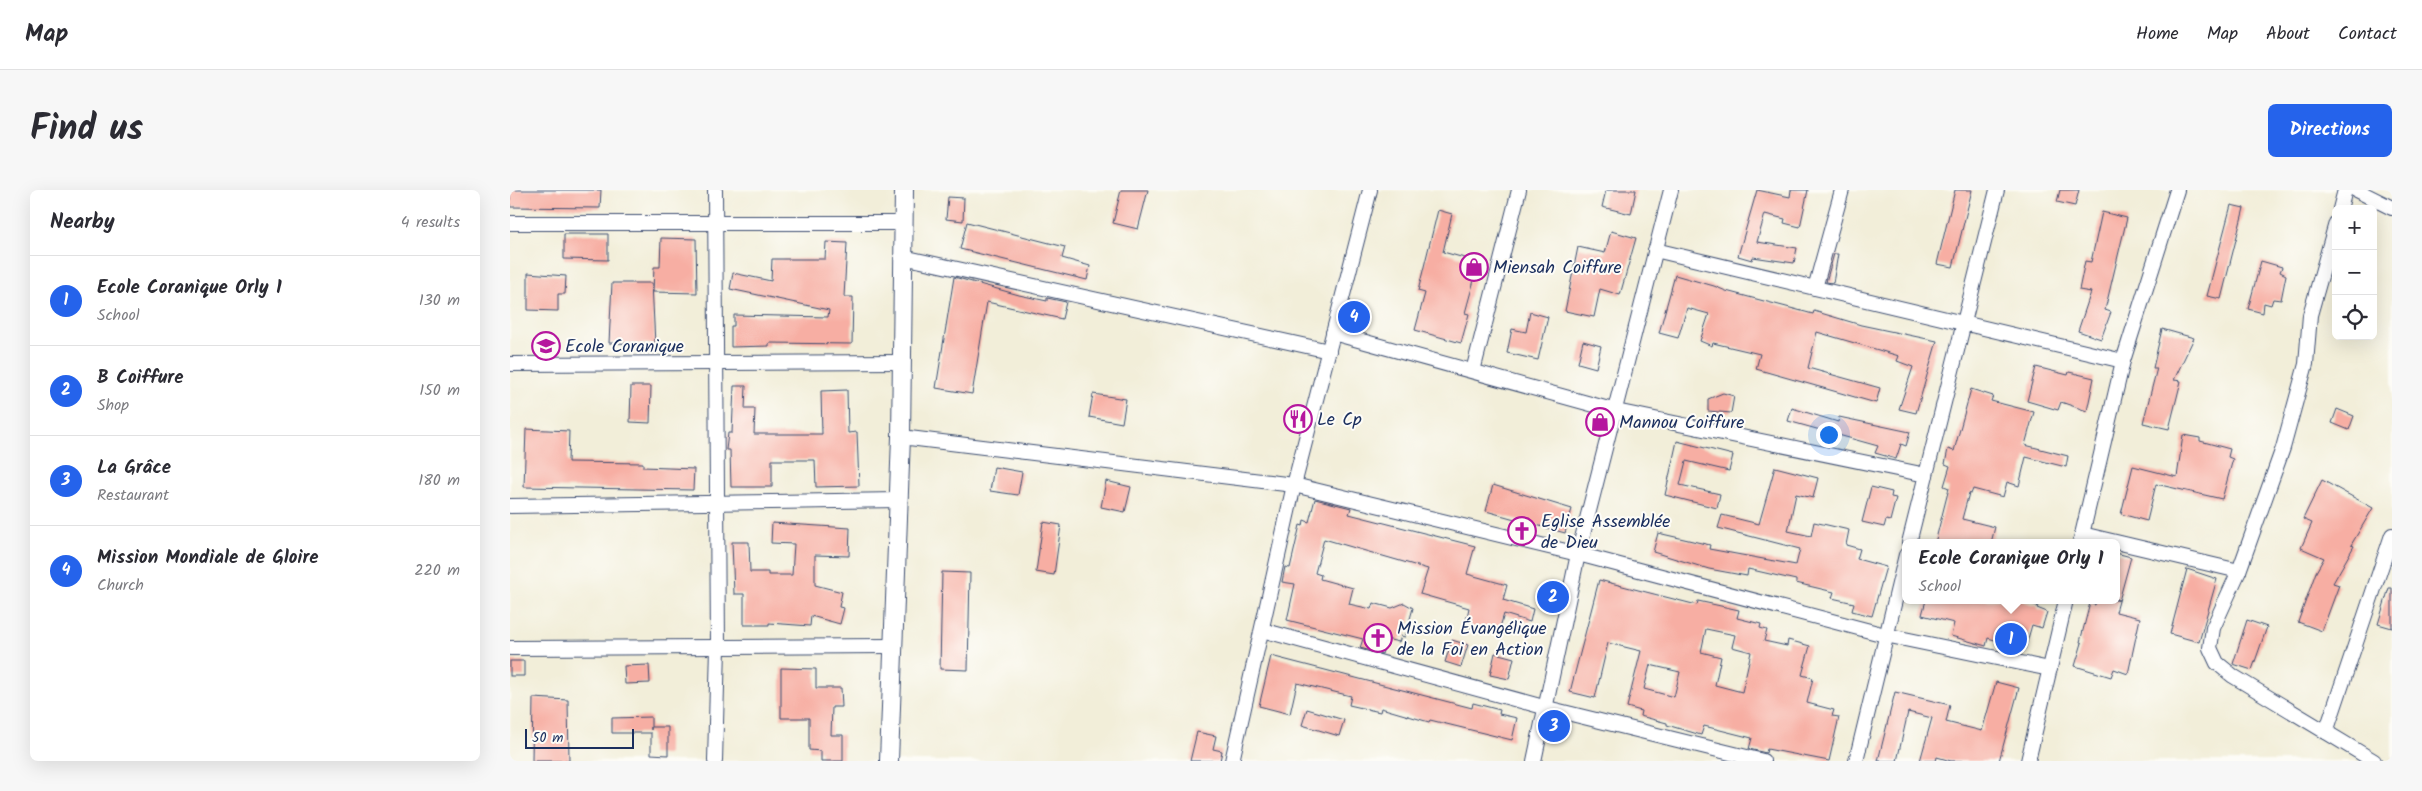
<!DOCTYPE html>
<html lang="en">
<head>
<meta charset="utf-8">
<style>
  body { margin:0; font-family:Kalam,sans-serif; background:#f7f7f7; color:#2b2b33 }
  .controls { position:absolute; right:15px; top:15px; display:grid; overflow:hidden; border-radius:8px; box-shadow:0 5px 20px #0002 }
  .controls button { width:45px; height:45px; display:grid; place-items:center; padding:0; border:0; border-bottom:1px solid #e1e1e2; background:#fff; color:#2b2b33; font:25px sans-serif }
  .scale { position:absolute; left:15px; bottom:12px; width:109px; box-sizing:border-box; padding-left:5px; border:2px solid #1b2f5e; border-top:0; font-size:14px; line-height:18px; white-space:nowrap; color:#1b2f5e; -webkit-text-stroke:4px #fdfcf7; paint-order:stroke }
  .you { position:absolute; left:1318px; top:244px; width:18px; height:18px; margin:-12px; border:4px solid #fff; border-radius:50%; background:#1a73e8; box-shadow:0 0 0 8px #1a73e833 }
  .badge { display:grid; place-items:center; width:32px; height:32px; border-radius:50%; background:#2563eb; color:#fff; font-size:16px; font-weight:700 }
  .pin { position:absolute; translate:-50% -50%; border:2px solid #fff; box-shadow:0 1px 5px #0006 }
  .popup { position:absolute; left:1392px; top:349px; width:218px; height:65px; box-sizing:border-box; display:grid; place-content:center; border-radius:8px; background:#fff; filter:drop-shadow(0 1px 4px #0005); font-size:16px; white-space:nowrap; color:#7c7c81 }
  .popup b { font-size:19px; color:#2b2b33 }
  .popup::after { content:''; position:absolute; left:50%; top:100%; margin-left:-10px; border:10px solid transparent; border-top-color:#fff }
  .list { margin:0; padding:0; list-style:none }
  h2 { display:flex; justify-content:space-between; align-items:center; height:65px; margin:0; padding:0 20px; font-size:21px }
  h2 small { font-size:16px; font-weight:400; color:#7c7c81 }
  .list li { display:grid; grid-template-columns:32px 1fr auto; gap:15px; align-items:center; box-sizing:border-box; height:90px; padding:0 20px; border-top:1px solid #e1e1e2 }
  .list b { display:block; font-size:19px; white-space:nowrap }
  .list p { margin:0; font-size:16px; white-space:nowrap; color:#7c7c81 }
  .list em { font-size:16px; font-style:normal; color:#7c7c81 }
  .icon { flex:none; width:28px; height:28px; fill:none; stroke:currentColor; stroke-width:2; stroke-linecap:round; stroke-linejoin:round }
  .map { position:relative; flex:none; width:1882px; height:571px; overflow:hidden; border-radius:8px }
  header { display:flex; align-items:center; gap:30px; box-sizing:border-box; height:70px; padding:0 25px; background:#fff; border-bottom:1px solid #e1e1e2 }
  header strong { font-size:24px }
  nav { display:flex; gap:28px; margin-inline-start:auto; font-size:18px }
  .intro { display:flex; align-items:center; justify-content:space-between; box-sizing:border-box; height:120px; padding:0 30px }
  h1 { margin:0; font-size:35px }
  .button { padding:12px 22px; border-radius:8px; background:#2563eb; color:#fff; font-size:18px; font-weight:700 }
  main { display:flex; gap:30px; padding:0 30px }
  aside { flex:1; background:#fff; border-radius:8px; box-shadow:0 5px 20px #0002 }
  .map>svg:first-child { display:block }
  .building { fill:#f7aea3; fill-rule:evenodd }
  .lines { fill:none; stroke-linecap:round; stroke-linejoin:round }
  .minor-casing { stroke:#3b4c70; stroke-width:16 }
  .tertiary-casing { stroke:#3b4c70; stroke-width:20 }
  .minor { stroke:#fff; stroke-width:14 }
  .tertiary { stroke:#fff; stroke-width:18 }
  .labels { text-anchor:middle; stroke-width:4; stroke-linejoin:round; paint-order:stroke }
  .poi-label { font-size:18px; fill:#1b2f5e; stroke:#fdfcf7; text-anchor:start }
</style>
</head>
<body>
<header>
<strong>Map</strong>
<nav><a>Home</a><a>Map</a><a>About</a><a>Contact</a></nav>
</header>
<div class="intro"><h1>Find us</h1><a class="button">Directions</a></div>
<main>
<aside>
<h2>Nearby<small>4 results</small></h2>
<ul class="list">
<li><span class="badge">1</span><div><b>Ecole Coranique Orly 1</b><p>School</p></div><em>130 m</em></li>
<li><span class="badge">2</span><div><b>B Coiffure</b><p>Shop</p></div><em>150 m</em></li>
<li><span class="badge">3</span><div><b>La Grâce</b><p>Restaurant</p></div><em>180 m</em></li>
<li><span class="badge">4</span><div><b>Mission Mondiale de Gloire</b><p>Church</p></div><em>220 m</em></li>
</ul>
</aside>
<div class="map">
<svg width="1882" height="571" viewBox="0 0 1882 571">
  <rect width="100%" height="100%" fill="#fdfcf7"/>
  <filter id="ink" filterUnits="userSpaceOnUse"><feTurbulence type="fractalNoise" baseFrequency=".02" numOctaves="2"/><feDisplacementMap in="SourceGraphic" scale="10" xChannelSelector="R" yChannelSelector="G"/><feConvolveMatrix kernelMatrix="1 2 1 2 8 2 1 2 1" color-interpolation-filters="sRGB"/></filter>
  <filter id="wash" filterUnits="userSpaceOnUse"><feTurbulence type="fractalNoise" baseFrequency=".0096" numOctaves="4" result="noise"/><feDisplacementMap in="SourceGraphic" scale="20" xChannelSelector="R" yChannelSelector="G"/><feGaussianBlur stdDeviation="1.12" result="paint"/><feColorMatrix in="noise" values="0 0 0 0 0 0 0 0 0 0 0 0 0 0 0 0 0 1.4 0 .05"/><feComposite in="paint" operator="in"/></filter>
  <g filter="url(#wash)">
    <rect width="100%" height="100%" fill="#f2eed9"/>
    <g id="blocks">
      <g class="building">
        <path d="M0,0H91L90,18L0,17Z"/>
        <path d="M611,0H638L628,39L603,33Z"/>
        <path d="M1096,0H1126L1121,24L1092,17Z"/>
        <path d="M1247,0L1280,7L1281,0H1298L1290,37L1274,33L1275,29L1255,24L1247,52L1287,58L1284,73L1243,67L1242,70L1228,66Z"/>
        <path d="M1445,0H1462L1443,77L1427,74Z"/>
        <path d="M1550,0H1569L1565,16L1547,12Z"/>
        <path d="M438,7L454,8L453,31L436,29Z"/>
        <path d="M1721,15L1734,18L1711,109L1697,106Z"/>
        <path d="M928,20L942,24L933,62L969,72L955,123L959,124L951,153L905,140L915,103L908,101Z"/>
        <path d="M1592,22L1617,28L1595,120L1601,122L1591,149L1568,141L1581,102L1569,100L1575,71L1581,72Z"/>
        <path d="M457,32L555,57L552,68L580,76L577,90L450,59Z"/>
        <path d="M1101,41L1126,48L1110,105L1090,99L1084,127L1055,121L1068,57L1095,63Z"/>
        <path d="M54,44H98V70L54,69Z"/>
        <path d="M151,48L186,49L187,103L143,102L144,77H150Z"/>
        <path d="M316,52L337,53L334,107H343L342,154L259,153V156L221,157V136H224V125L318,127L319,120L220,99L223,83L261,91L262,69H315Z"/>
        <path d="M1324,64H1328L1323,93L1316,92Z"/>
        <path d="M1751,71L1772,77L1770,82L1776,85L1771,110L1763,109L1761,115L1754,113L1753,123L1738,119Z"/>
        <path d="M18,83L56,86L55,104H48V121L18,120Z"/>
        <path d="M1165,85L1204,96L1216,101L1303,124L1304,121L1351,135L1427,151L1406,223L1389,219L1403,177L1387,171L1389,166L1307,142L1298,178L1370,198L1366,213L1246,179L1250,164L1203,153L1202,156L1190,151L1199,124L1177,118L1168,148L1149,143Z"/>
        <path d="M444,87L509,105L537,111V108L556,112L552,129L477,112L462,204L426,198Z"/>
        <path d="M102,93H142L145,154L99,153Z"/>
        <path d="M1020,122L1038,127L1028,170L997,163L1002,139L1016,142Z"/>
        <path d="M1652,139L1684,148L1664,190L1671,191L1659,239L1633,233L1647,178H1643Z"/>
        <path d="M1073,151L1091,156L1086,178L1068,173Z"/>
        <path d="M1526,177L1558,185L1559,182L1584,188L1577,221L1551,212L1548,220L1517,211Z"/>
        <path d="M121,196H141L140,233L120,232Z"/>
        <path d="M224,196H236L235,219H245L244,244H312L311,201L337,200L338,243L347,242L349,296L306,297L305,270H262V297H221L220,260H216L218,243H222Z"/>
        <path d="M1461,199L1483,206L1481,211L1524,222L1515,255L1558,266L1556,277L1516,267L1509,296L1497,292L1493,307L1463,299L1461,304L1459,303L1452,329L1485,337L1481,353H1425L1439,298L1434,296L1440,276L1435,274L1438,259L1444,261Z"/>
        <path d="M1213,203L1224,206L1221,223L1198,221V209Z"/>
        <path d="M583,204L616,209L612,233L579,227Z"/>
        <path d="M1282,218L1328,232L1329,227L1400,242L1396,256L1391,254L1386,269L1365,263L1368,256L1278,231Z"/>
        <path d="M1827,219L1844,226L1839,240L1822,233Z"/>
        <path d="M16,239L59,241L58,272L133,273V277L184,279L183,300L14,297Z"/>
        <path d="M1673,245L1690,248V251L1720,259L1718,267L1723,269L1712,309L1646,294L1637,331L1611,324L1623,276L1667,287Z"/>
        <path d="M1167,251L1223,265L1219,281L1176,271L1170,295L1210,304L1207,318L1155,305Z"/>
        <path d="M484,277L512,282L508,305L480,301Z"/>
        <path d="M1265,277L1308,288L1303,308L1286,304L1278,341L1301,346L1304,332L1339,340L1336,355L1350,359L1347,369L1376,377L1362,426L1342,421L1344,413L1322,408L1324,402L1286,393V390L1238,379L1237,386L1199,379L1143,362L1148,343L1200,355L1199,359L1286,375L1290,359L1208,338L1212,325L1249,334Z"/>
        <path d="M1812,290L1863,318L1841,355L1844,356L1823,393L1829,395L1812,441L1788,432L1806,382L1814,368L1791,358L1802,333L1793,329Z"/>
        <path d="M596,291L621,297L615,322L591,317Z"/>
        <path d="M983,295L1062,319L1055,343L976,321Z"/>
        <path d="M1361,297L1382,302L1381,307L1386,308L1380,331L1376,330L1374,337L1352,332Z"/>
        <path d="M805,309L841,318L839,324L965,356L957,384L997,395L993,410L1023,419L1020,432L994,424L988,444L955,436L959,418L910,404L918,379L814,349L805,383L811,385L810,389L843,398L839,414L861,419L863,413L882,418L894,413L903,418L895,447L891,446L889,452L876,449L872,464L850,458L853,449L777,430L785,394L772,392L775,377L780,378L790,335L793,336L794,330L799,332Z"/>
        <path d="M533,332L551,335L544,385L526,382Z"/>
        <path d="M262,333L340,338L339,366L305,365V395L332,402L329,417L334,418L330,434L301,426L300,436L259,433V435H234V404H224L222,352H239L240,382H258V385H282L284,354L261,353Z"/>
        <path d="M1606,363L1621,367L1606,422L1630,428L1618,484L1604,479L1601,487L1565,476L1572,453L1570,452L1580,413L1585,415L1586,410H1609H1606Z"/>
        <path d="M1677,379L1707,389L1689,452L1660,444Z"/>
        <path d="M432,382L460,383L458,480L430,479Z"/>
        <path d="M1089,390L1187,415L1188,411L1229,420L1227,428L1251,434L1250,438L1257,440L1254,451L1277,456L1278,450L1300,456L1292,485L1303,488L1297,513L1324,520L1322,526L1329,527L1319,571L1257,559L1256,563L1239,559L1242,548L1194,536L1191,545L1157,535V533L1130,526L1131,521L1117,517L1131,461L1098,453L1085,508L1060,502ZM1196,439L1225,445L1222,457L1241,462L1232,502L1205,495L1211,467L1191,462ZM1140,475L1170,482L1164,507L1134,499Z"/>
        <path d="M1879,398H1882V438L1868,434Z"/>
        <path d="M1416,410H1509L1528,416L1527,418L1537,422L1532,438L1522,435L1515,459L1478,448L1476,456L1441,446L1444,433L1412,425Z"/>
        <path d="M1737,430L1757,437L1742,480L1723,474Z"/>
        <path d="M942,450L958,455L951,477L935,472Z"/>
        <path d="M985,463L1004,468L999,489L980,485Z"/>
        <path d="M761,466L962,518L963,513L990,520L989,524L1007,528L1002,550L920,530L919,532L871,518L870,522L839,515L841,506L787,493L780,524L749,516Z"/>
        <rect x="0" y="471" width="14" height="15"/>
        <path d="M139,475L140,493L115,494L114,476Z"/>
        <path d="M271,478L306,479V498H331L332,517H322L321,545H333V571H311V561L299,560V528H271Z"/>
        <path d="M1486,492L1509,498L1489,571H1441L1427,567L1426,571H1410L1422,528L1398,522L1387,571H1368L1385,502L1440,515L1436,532L1472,541Z"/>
        <path d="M23,508L58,510L59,571H22Z"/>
        <path d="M797,519L834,530L829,546L792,535Z"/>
        <path d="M141,527V540V537H158V565L141,564V543H102V528Z"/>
        <path d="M687,542L706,546L703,559L712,561L710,571H680Z"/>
      </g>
    </g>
  </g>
  <g filter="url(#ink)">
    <use href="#blocks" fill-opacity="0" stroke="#3b4c70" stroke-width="1"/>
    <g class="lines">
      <defs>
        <g id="minor">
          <path d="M205,0L208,457L205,571"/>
          <path d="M1846,0L1882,18"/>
          <path d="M1830,19L1835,0"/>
          <path d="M0,33H394"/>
          <path d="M1826,33L1800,125L1796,174L1773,258L1729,381L1703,438L1700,458L1707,473L1723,486L1864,571"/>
          <path d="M1145,60L1613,171"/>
          <path d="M393,67L819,161"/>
          <path d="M1305,98L1332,0"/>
          <path d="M823,143L1106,221L1416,285"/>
          <path d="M0,174L392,172"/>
          <path d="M963,181L1009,0"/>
          <path d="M391,247L784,295L1068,364L1375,445L1540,479"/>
          <path d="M0,316L389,310"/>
          <path d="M1572,344L1729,381"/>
          <path d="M1399,353L1487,0"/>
          <path d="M1570,353L1613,171L1667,0"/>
          <path d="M752,440L1037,518L1253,571"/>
          <path d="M0,458L383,456"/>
          <path d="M1816,542L1882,345"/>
          <path d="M722,571L784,295L860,0"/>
          <path d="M1024,571L1068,364L1161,0"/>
          <path d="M1346,571L1396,365"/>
          <path d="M1518,571L1556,410"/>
        </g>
        <path id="tertiary" d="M379,571L391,247L394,0"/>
      </defs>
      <use href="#minor" class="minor-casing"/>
      <use href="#tertiary" class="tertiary-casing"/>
      <use href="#minor" class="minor"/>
      <use href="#tertiary" class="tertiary"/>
    </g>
  </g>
  <defs>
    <symbol id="shop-ring" viewBox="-11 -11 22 22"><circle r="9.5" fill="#fdfcf7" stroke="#b5179e" stroke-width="1.5"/><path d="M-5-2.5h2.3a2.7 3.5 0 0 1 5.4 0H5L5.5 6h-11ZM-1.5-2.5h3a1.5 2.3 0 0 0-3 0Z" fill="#b5179e"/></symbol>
    <symbol id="school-ring" viewBox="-11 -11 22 22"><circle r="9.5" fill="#fdfcf7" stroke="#b5179e" stroke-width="1.5"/><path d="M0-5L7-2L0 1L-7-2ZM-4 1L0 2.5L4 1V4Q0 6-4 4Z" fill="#b5179e"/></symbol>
    <symbol id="restaurant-ring" viewBox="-11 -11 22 22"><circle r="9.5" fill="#fdfcf7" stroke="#b5179e" stroke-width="1.5"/><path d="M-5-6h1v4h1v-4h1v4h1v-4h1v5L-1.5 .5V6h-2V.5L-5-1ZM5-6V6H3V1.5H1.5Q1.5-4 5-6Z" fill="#b5179e"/></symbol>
    <symbol id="church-ring" viewBox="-11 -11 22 22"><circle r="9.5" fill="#fdfcf7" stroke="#b5179e" stroke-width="1.5"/><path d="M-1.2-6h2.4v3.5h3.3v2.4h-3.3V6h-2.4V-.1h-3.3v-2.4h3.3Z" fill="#b5179e"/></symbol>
  </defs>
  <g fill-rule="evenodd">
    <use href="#shop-ring" x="948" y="61" width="32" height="32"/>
    <use href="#school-ring" x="20" y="140" width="32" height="32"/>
    <use href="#restaurant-ring" x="772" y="213" width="32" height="32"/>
    <use href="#shop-ring" x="1074" y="216" width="32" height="32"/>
    <use href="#church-ring" x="996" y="325" width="32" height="32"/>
    <use href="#church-ring" x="852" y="432" width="32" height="32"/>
  </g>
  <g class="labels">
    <g class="poi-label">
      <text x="983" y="83">Miensah Coiffure</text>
      <text x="55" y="162">Ecole Coranique</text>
      <text x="807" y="235">Le Cp</text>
      <text x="1109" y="238">Mannou Coiffure</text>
      <text x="1031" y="337">Eglise Assemblée<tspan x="1031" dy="21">de Dieu</tspan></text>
      <text x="887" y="444">Mission Évangélique<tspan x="887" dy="21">de la Foi en Action</tspan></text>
    </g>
  </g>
</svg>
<div class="controls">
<button>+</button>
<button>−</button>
<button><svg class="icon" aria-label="locate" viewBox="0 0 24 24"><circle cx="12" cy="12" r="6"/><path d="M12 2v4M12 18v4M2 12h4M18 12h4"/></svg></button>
</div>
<div class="scale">50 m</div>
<div class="you"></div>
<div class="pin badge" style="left:1501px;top:449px">1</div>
<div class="popup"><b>Ecole Coranique Orly 1</b>School</div>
<div class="pin badge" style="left:1043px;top:407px">2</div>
<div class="pin badge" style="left:1044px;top:536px">3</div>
<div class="pin badge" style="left:844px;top:127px">4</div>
</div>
</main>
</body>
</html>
